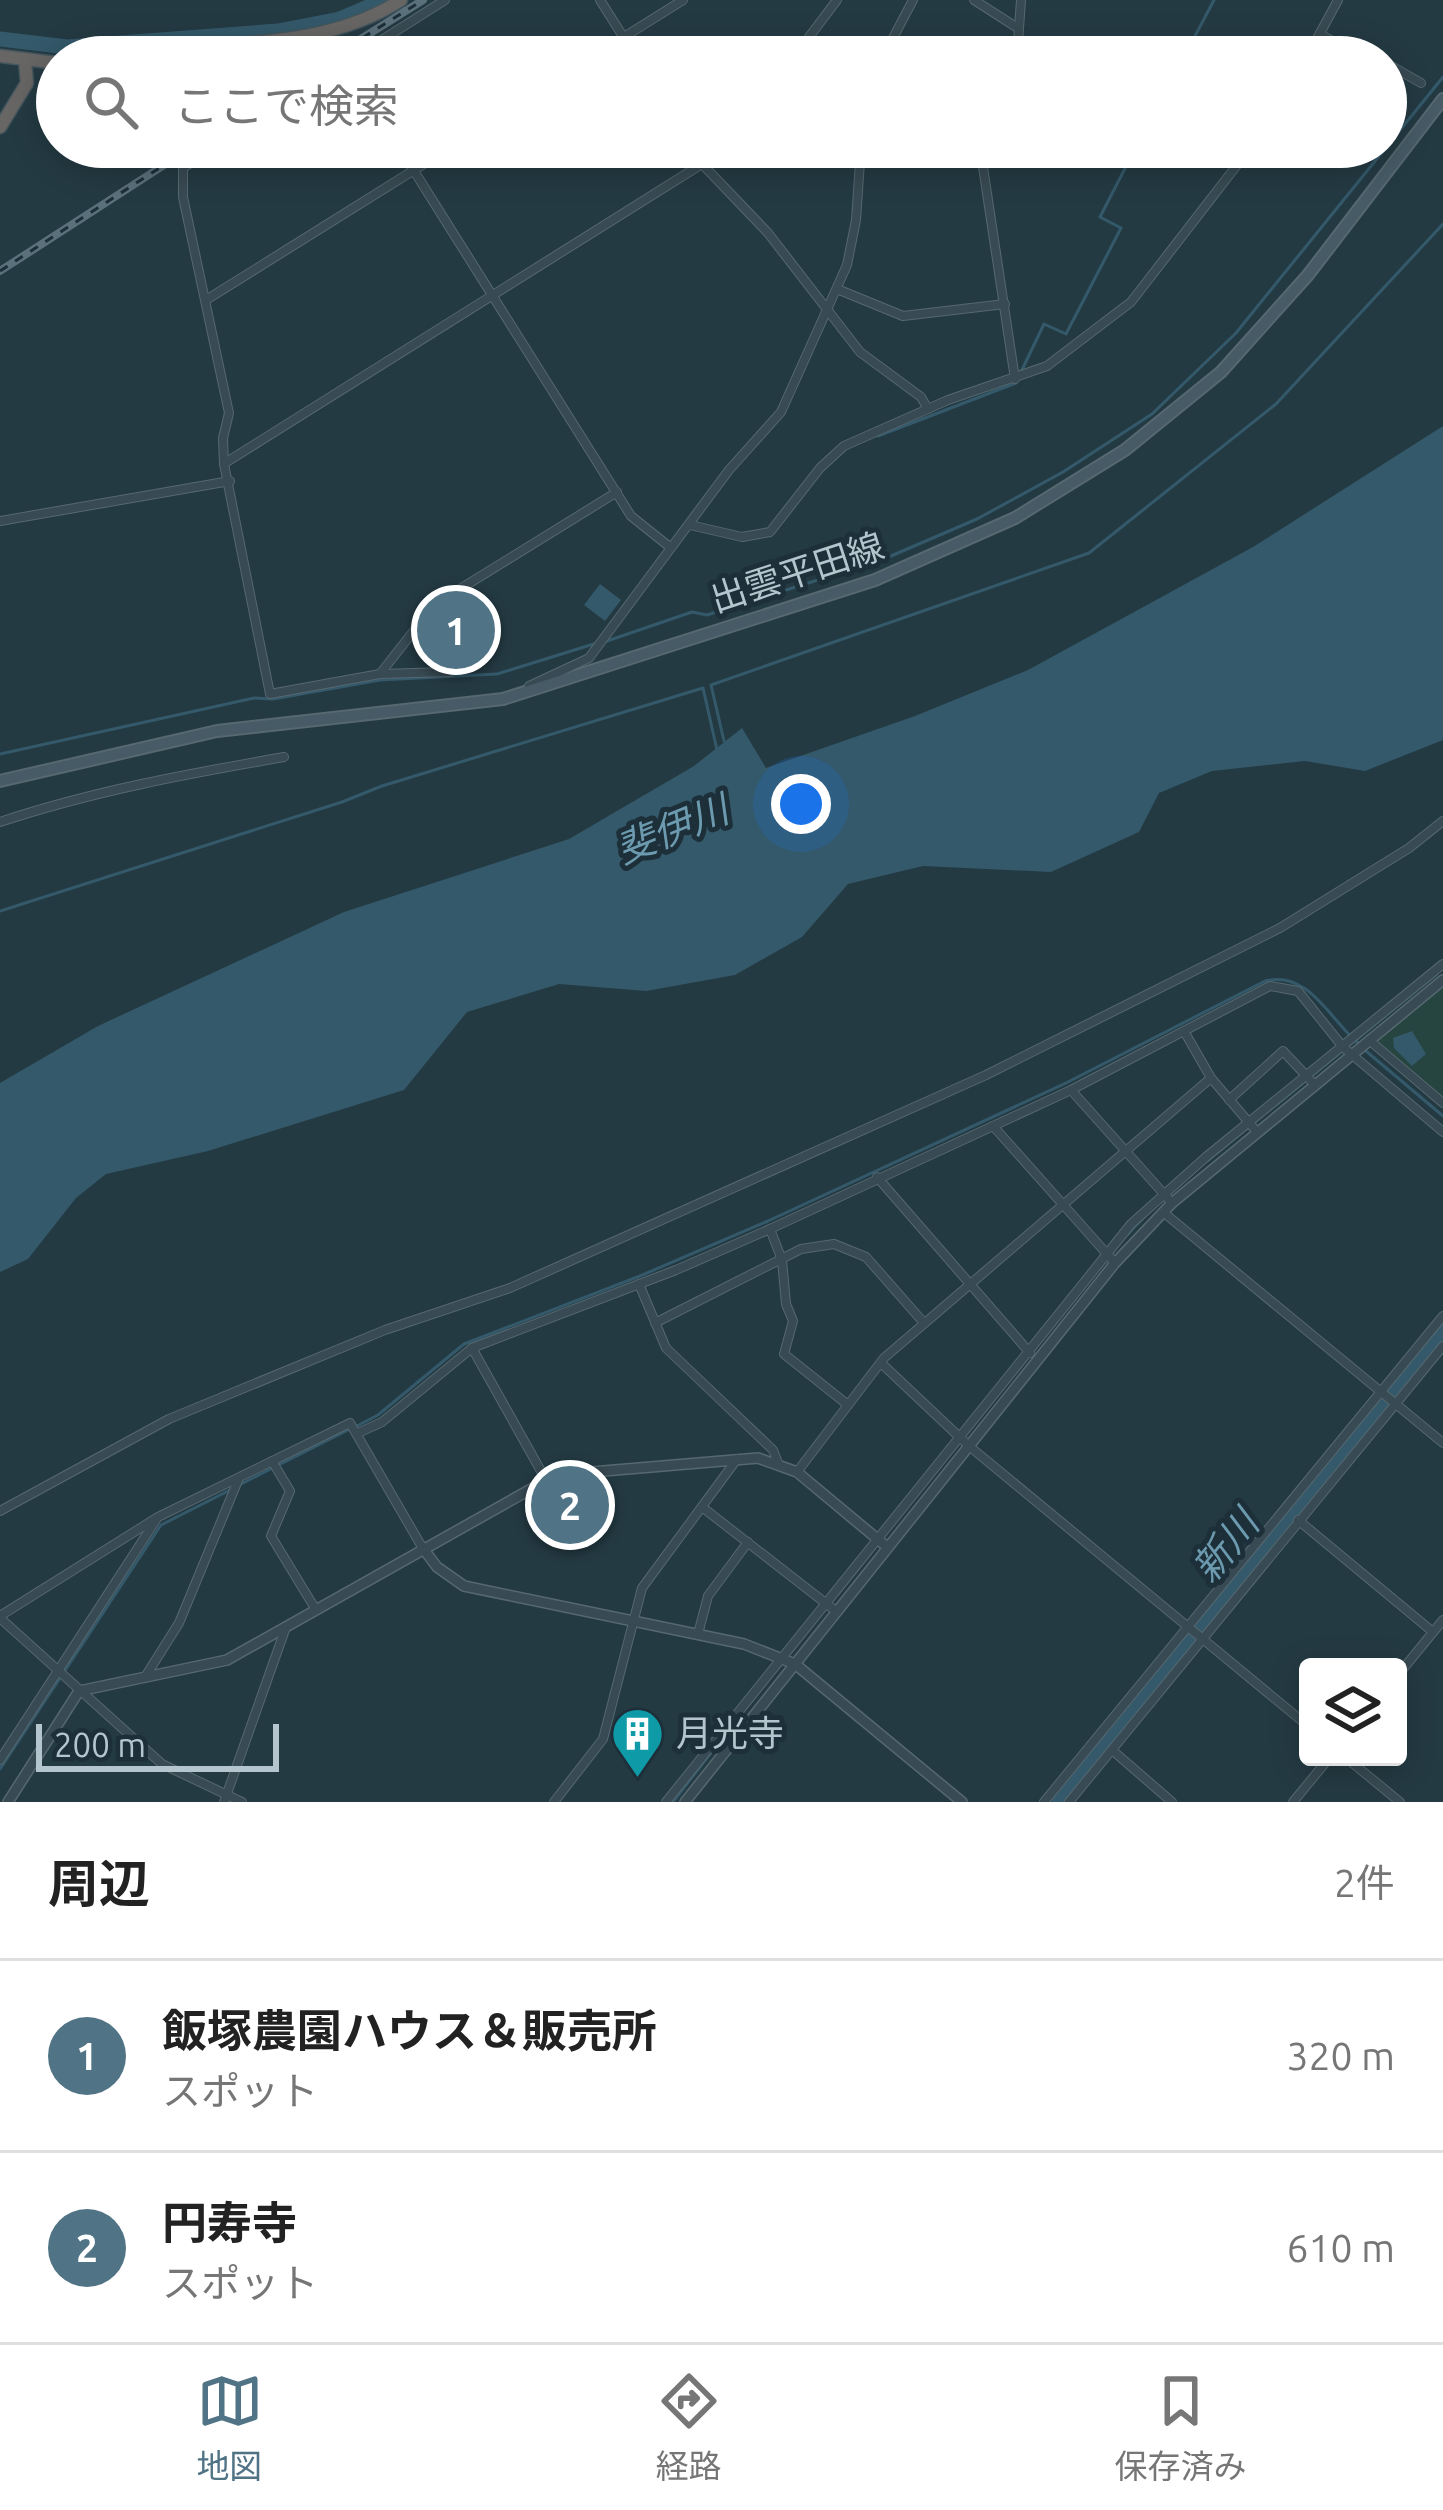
<!DOCTYPE html>
<html lang="ja">
<head>
<meta charset="utf-8">
<style>
  body { margin:0; font-family:Ubuntu,"Noto Sans JP",sans-serif; background:#f6f6f6; color:#222 }
  .controls { position:absolute; right:36px; bottom:36px; display:grid; overflow:hidden; border-radius:12px; box-shadow:0 6px 30px #0003 }
  .controls button { width:108px; height:108px; display:grid; place-items:center; padding:0; border:0; border-bottom:3px solid #e0e0e0; background:#fff; color:#222; font:60px sans-serif }
  .scale { position:absolute; left:36px; bottom:30px; width:243px; box-sizing:border-box; padding-left:12px; border:6px solid #b5c5cd; border-top:0; font-size:33px; line-height:42px; white-space:nowrap; color:#b5c5cd; -webkit-text-stroke:9px #1d2f38; paint-order:stroke }
  .you { position:absolute; left:801px; top:804px; width:42px; height:42px; margin:-30px; border:9px solid #fff; border-radius:50%; background:#1a73e8; box-shadow:0 0 0 18px #1a73e833 }
  .badge { display:grid; place-items:center; width:78px; height:78px; border-radius:50%; background:#507385; color:#fff; font-size:39px; font-weight:700 }
  .pin { position:absolute; translate:-50% -50%; border:6px solid #fff; box-shadow:0 3px 12px #0006 }
  .list { margin:0; padding:0; list-style:none }
  h2 { display:flex; justify-content:space-between; align-items:center; height:156px; margin:0; padding:0 48px; font-size:51px }
  h2 small { font-size:39px; font-weight:400; color:#767676 }
  .list li { display:grid; grid-template-columns:78px 1fr auto; gap:36px; align-items:center; box-sizing:border-box; height:192px; padding:0 48px; border-top:3px solid #e0e0e0 }
  .list b { display:block; font-size:45px; white-space:nowrap }
  .list p { margin:0; font-size:39px; white-space:nowrap; color:#767676 }
  .list em { font-size:39px; font-style:normal; color:#767676 }
  .icon { flex:none; width:66px; height:66px; fill:none; stroke:currentColor; stroke-width:2; stroke-linecap:round; stroke-linejoin:round }
  .map { position:relative; flex:none; width:1443px; height:1802px; overflow:hidden }
  .search { position:absolute; background:#fff; box-shadow:0 6px 30px #0003; left:36px; right:36px; top:36px; height:132px; display:flex; align-items:center; gap:30px; box-sizing:border-box; padding:0 42px; border-radius:66px; color:#767676; font-size:45px }
  .sheet { height:540px; background:#fff }
  nav { display:flex; justify-content:space-around; align-items:center; box-sizing:border-box; height:168px; border-top:3px solid #e0e0e0; background:#fff; font-size:33px; color:#767676 }
  nav a { display:grid; justify-items:center; gap:6px }
  nav .on { color:#507385 }
  .map>svg:first-child { display:block }
  .green { fill:#264440 }
  .water { fill:#34596a }
  .lines { fill:none; stroke-linecap:round; stroke-linejoin:round }
  .stream { stroke:#34596a; stroke-width:3 }
  .river { stroke:#34596a; stroke-width:15 }
  .minor-casing { stroke:#566870; stroke-width:10 }
  .tertiary-casing { stroke:#566870; stroke-width:12 }
  .secondary-casing { stroke:#566870; stroke-width:14 }
  .trunk-casing { stroke:#43555d; stroke-width:15 }
  .minor { stroke:#384a53; stroke-width:8 }
  .tertiary { stroke:#384a53; stroke-width:9 }
  .secondary { stroke:#465b66; stroke-width:10 }
  .trunk { stroke:#686664; stroke-width:12 }
  .rail-casing { stroke:#5a707a; stroke-width:8 }
  .rail { stroke:#1d2f38; stroke-width:3; stroke-dasharray:9; stroke-linecap:butt }
  .labels { text-anchor:middle; stroke-width:10; stroke-linejoin:round; paint-order:stroke }
  .street-label { font-size:36px; fill:#b5c5cd; stroke:#1d2f38 }
  .poi-label { font-size:36px; fill:#b5c5cd; stroke:#1d2f38; text-anchor:start }
  .water-label { font-size:39px; font-style:italic; fill:#6c9aaf; stroke:#1d2f38 }
</style>
</head>
<body>
<div class="map">
<svg width="1443" height="1802" viewBox="0 0 1443 1802">
  <rect width="100%" height="100%" fill="#243a43"/>
  <path class="green" d="M1443,986V1099L1380,1044L1378,1038Z"/>
  <g class="water">
    <path d="M1443,426V740L1365,771L1305,761L1212,771L1159,793L1139,832L1051,872L923,866L848,884L802,937L735,975L646,991L559,984L467,1012L404,1090L208,1151L106,1174L76,1198L28,1259L0,1272V1083L98,1026L344,912L569,839L694,766L742,728L766,768L915,716L1028,670L1253,547Z"/>
    <path d="M600,584L621,600L605,621L584,605Z"/>
    <path d="M1412,1031L1426,1054L1412,1066L1394,1048L1393,1038Z"/>
  </g>
  <g class="lines">
    <g class="stream">
      <path d="M1184,57L1214,0"/>
      <path d="M1020,374L1044,324L1066,334L1121,228L1100,217L1136,147"/>
      <path d="M878,436L1016,383"/>
      <path d="M607,641L692,612L707,615L884,559L977,519L1063,472L1152,414L1236,333L1443,77"/>
      <path d="M724,741L711,685L1089,553L1276,404L1443,224"/>
      <path d="M0,754L254,698L273,699L380,680L497,674L597,643"/>
      <path d="M0,911L342,802L382,786L703,688L717,750"/>
      <path d="M1366,1051L1443,1116"/>
      <path d="M1207,1161L1437,974"/>
      <path d="M1128,1234L1146,1215"/>
      <path d="M357,1426L378,1415L464,1344L640,1276L768,1221L1066,1083L1265,981C1309,970 1330,1020 1359,1044"/>
      <path d="M239,1485L348,1430"/>
      <path d="M838,1594L877,1545"/>
      <path d="M0,1769L161,1525L230,1490"/>
      <path d="M673,1802L734,1723"/>
    </g>
    <g class="river">
      <path d="M0,39L67,47L278,31L340,19L384,0"/>
      <path d="M1059,1802L1443,1332"/>
    </g>
    <defs>
      <g id="minor">
        <path d="M600,0L636,57"/>
        <path d="M974,0L1016,27"/>
        <path d="M1320,34L1355,54L1376,57"/>
        <path d="M355,57L445,0"/>
        <path d="M592,57L683,0"/>
        <path d="M794,57L837,0"/>
        <path d="M870,57L889,45"/>
        <path d="M883,57L913,0"/>
        <path d="M1011,57L1018,43L1021,0"/>
        <path d="M1307,57L1338,0"/>
        <path d="M1386,63L1421,83"/>
        <path d="M215,147L183,168V197L229,413L223,438L224,464L270,694L380,674L450,672"/>
        <path d="M399,147L631,516L671,548"/>
        <path d="M692,147L702,164L768,233L860,352L921,397L928,409"/>
        <path d="M980,147L1015,379"/>
        <path d="M837,289L903,316L1005,304"/>
        <path d="M206,300L451,147"/>
        <path d="M225,463L729,147"/>
        <path d="M0,521L230,481"/>
        <path d="M690,525L742,537L770,532L820,468L844,446L948,400L1047,366L1131,302L1251,147"/>
        <path d="M380,674L434,605L617,492"/>
        <path d="M529,686L589,658L729,470L781,412L847,265L856,220L861,147"/>
        <path d="M0,822C93,791 187,774 284,757"/>
        <path d="M1184,1031L1211,1078L1257,1132"/>
        <path d="M1369,1040L1443,1103"/>
        <path d="M1071,1090L1172,1203"/>
        <path d="M1229,1100L1283,1051L1314,1084"/>
        <path d="M993,1126L1115,1263"/>
        <path d="M877,1177L1030,1353"/>
        <path d="M1163,1212L1443,1443"/>
        <path d="M770,1229L782,1260L786,1304L793,1321L784,1354L848,1405"/>
        <path d="M639,1284L666,1348L773,1450L778,1463"/>
        <path d="M655,1323L801,1249L834,1244L866,1257L924,1323"/>
        <path d="M472,1348L546,1480"/>
        <path d="M881,1363L969,1446L1308,1726"/>
        <path d="M358,1433L382,1422L472,1348L676,1270L770,1229L1071,1090L1270,986L1298,991L1343,1047L1443,1132"/>
        <path d="M272,1461L290,1491L271,1536L316,1610"/>
        <path d="M797,1472L884,1358L1211,1078"/>
        <path d="M702,1507L837,1612"/>
        <path d="M0,1511L169,1419L385,1330L510,1288L986,1075L1280,928L1409,848L1443,821"/>
        <path d="M1298,1520L1433,1632"/>
        <path d="M0,1616L158,1517L350,1423L422,1547"/>
        <path d="M0,1618L162,1764L242,1802"/>
        <path d="M698,1634L708,1596L748,1542"/>
        <path d="M1398,1675L1443,1620"/>
        <path d="M145,1677L179,1623L239,1478"/>
        <path d="M1112,1750L1172,1802"/>
        <path d="M1345,1757L1400,1802"/>
        <path d="M0,1760L156,1520"/>
        <path d="M224,1802L286,1627"/>
        <path d="M554,1802L603,1739L642,1588L737,1459"/>
        <path d="M666,1802L1131,1224L1206,1157L1443,964"/>
        <path d="M1044,1802L1443,1316"/>
        <path d="M1069,1802L1443,1346"/>
        <path d="M1293,1802L1330,1757"/>
      </g>
      <g id="tertiary">
        <path d="M422,1547L437,1567L464,1586L744,1644L795,1664L962,1802"/>
        <path d="M8,1802L79,1691L227,1660L556,1475L758,1458L797,1472L887,1547"/>
        <path d="M685,1802L1115,1263L1172,1203L1443,980"/>
      </g>
      <path id="secondary" d="M0,781L217,731L503,699L875,580L1015,518L1125,450L1221,372L1308,275L1443,99"/>
      <g id="trunk">
        <path d="M0,56L57,63"/>
        <path d="M104,57C201,38 315,56 401,0"/>
        <path d="M0,127L27,83L25,61"/>
      </g>
    </defs>
    <use href="#minor" class="minor-casing"/>
    <use href="#tertiary" class="tertiary-casing"/>
    <use href="#secondary" class="secondary-casing"/>
    <use href="#trunk" class="trunk-casing"/>
    <use href="#minor" class="minor"/>
    <use href="#tertiary" class="tertiary"/>
    <use href="#secondary" class="secondary"/>
    <use href="#trunk" class="trunk"/>
    <defs>
      <g id="rail">
        <path d="M332,57L423,0"/>
        <path d="M0,271L192,147"/>
      </g>
    </defs>
    <use href="#rail" class="rail-casing"/>
    <use href="#rail" class="rail"/>
  </g>
  <defs>
    <symbol id="building-pin" viewBox="-11 -11 22 30"><path d="M0 17L-7.5 6A9.5 9.5 0 1 1 7.5 6Z" fill="#0f9aa8" stroke="#1d2f38"/><path d="M-4-6H4V6H1V3H-1V6H-4ZM-2.5-4.3h1.7v1.8h-1.7ZM.8-4.3h1.7v1.8H.8ZM-2.5-1h1.7V.8h-1.7ZM.8-1h1.7V.8H.8Z" fill="#fff"/></symbol>
  </defs>
  <g fill-rule="evenodd">
    <use href="#building-pin" x="608" y="1704" width="59" height="81"/>
  </g>
  <g class="labels">
    <g class="street-label">
      <text transform="translate(797 572) rotate(-18)" y="13">出雲平田線</text>
    </g>
    <g class="poi-label">
      <text x="676" y="1746">月光寺</text>
    </g>
    <g class="water-label">
      <text transform="translate(672 829) rotate(-22)" y="14">斐伊川</text>
      <text transform="translate(1225 1546) rotate(-51)" y="14">新川</text>
    </g>
  </g>
</svg>
<div class="controls">
<button><svg class="icon" aria-label="layers" viewBox="0 0 24 24"><path d="M12 4l9 5-9 5-9-5zM3 14l9 5 9-5"/></svg></button>
</div>
<div class="scale">200 m</div>
<div class="you"></div>
<div class="pin badge" style="left:456px;top:630px">1</div>
<div class="pin badge" style="left:570px;top:1505px">2</div>
<div class="search"><svg class="icon" aria-label="search" viewBox="0 0 24 24"><circle cx="10" cy="10" r="6"/><path d="M15 15l6 6"/></svg>ここで検索</div>
</div>
<section class="sheet">
<h2>周辺<small>2件</small></h2>
<ul class="list">
<li><span class="badge">1</span><div><b>飯塚農園ハウス＆販売所</b><p>スポット</p></div><em>320 m</em></li>
<li><span class="badge">2</span><div><b>円寿寺</b><p>スポット</p></div><em>610 m</em></li>
</ul>
</section>
<nav>
<a class="on"><svg class="icon" aria-label="map" viewBox="0 0 24 24"><path d="M3 6l6-2 6 2 6-2v14l-6 2-6-2-6 2zM9 4v14M15 6v14"/></svg>地図</a>
<a><svg class="icon" aria-label="directions" viewBox="0 0 24 24"><path d="M12 3l9 9-9 9-9-9zM9 14v-3h6M13 9l2 2-2 2"/></svg>経路</a>
<a><svg class="icon" aria-label="saved" viewBox="0 0 24 24"><path d="M7 4h10v16l-5-4-5 4z"/></svg>保存済み</a>
</nav>
</body>
</html>
